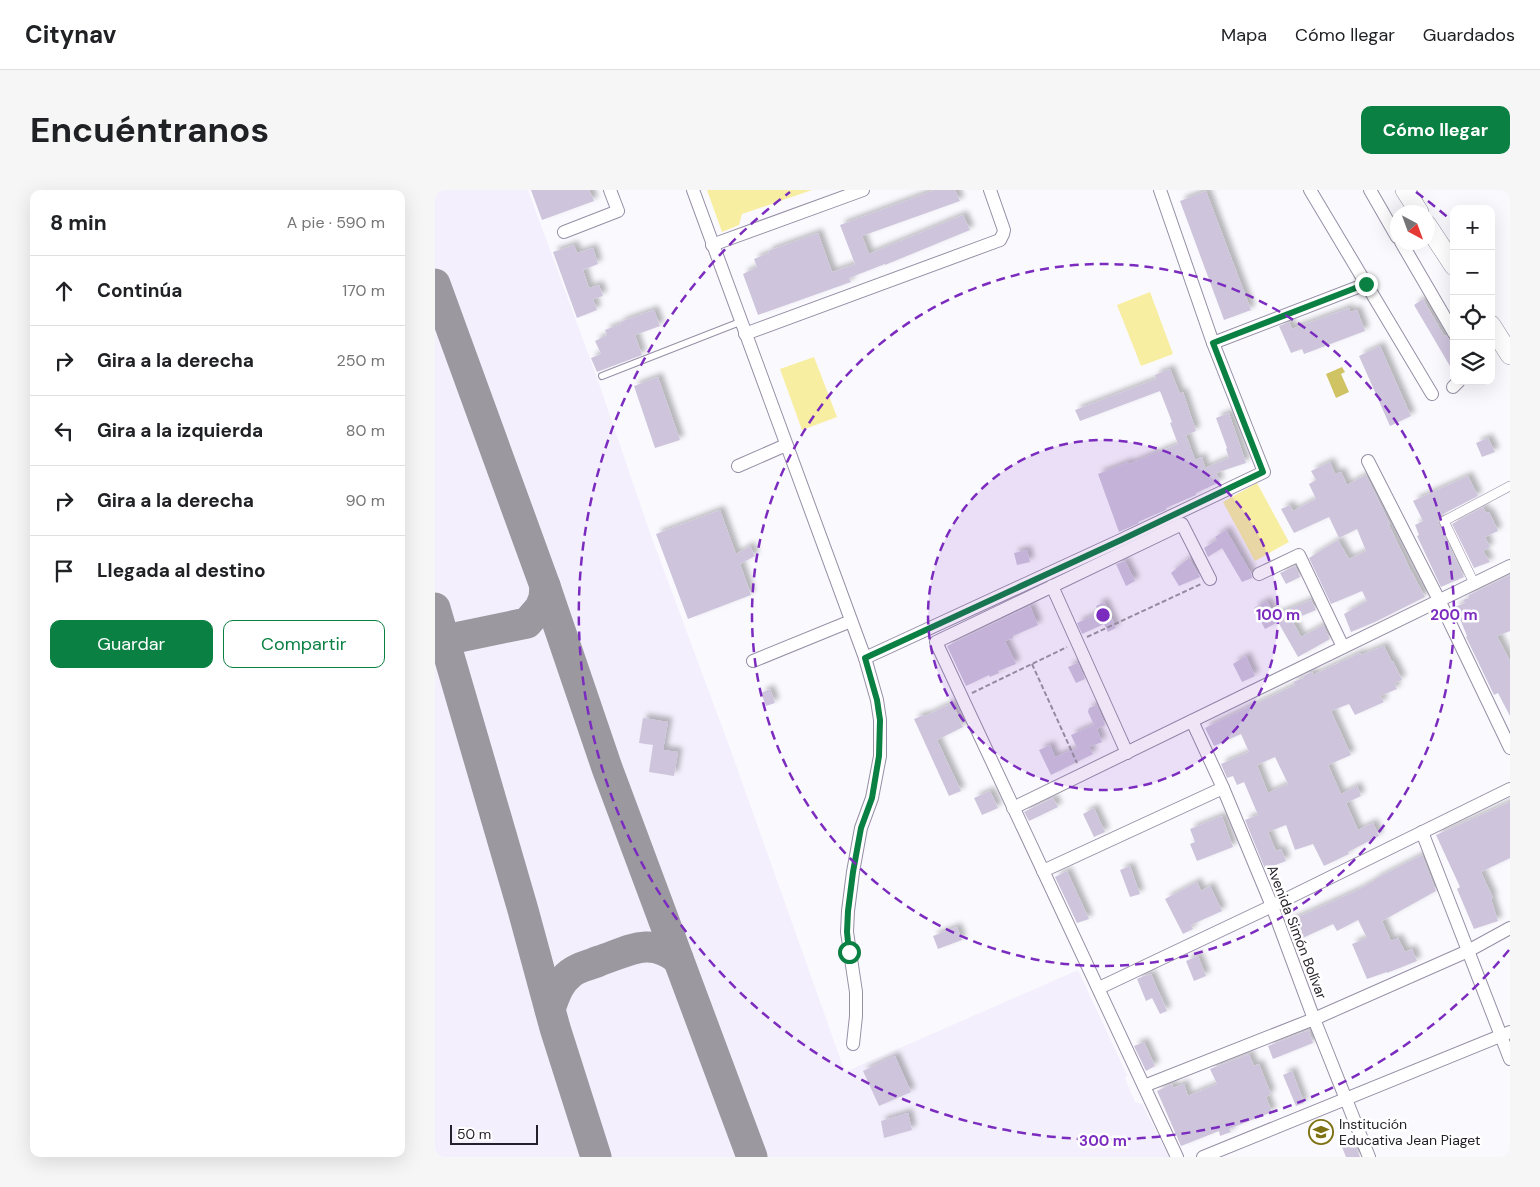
<!DOCTYPE html>
<html lang="es">
<head>
<meta charset="utf-8">
<style>
  body { margin:0; font-family:"DM Sans",sans-serif; background:#f6f6f6; color:#202124 }
  .controls { position:absolute; right:15px; top:15px; display:grid; overflow:hidden; border-radius:10px; box-shadow:0 5px 20px #0002 }
  .controls button { width:45px; height:45px; display:grid; place-items:center; padding:0; border:0; border-bottom:1px solid #e0e0e0; background:#fff; color:#202124; font:25px sans-serif }
  .compass { position:absolute; left:955px; top:15px; width:45px; height:45px; border-radius:50%; background:#fff; box-shadow:0 5px 20px #0002; rotate:139deg }
  .scale { position:absolute; left:15px; bottom:12px; width:88px; box-sizing:border-box; padding-left:5px; border:2px solid #25212a; border-top:0; font-size:14px; line-height:18px; white-space:nowrap; color:#25212a; -webkit-text-stroke:4px #fff; paint-order:stroke }
  .stop { position:absolute; width:15px; height:15px; margin:-11px; border:4px solid #0b8043; border-radius:50%; background:#fff }
  .stop.end { background:#0b8043; border-color:#fff; box-shadow:0 1px 5px #0008 }
  .list { margin:0; padding:0; list-style:none }
  h2 { display:flex; justify-content:space-between; align-items:center; height:65px; margin:0; padding:0 20px; font-size:21px }
  h2 small { font-size:16px; font-weight:400; color:#757577 }
  .list li { display:grid; grid-template-columns:32px 1fr auto; gap:15px; align-items:center; box-sizing:border-box; height:70px; padding:0 20px; border-top:1px solid #e0e0e0 }
  .list b { display:block; font-size:19px; white-space:nowrap }
  .list em { font-size:16px; font-style:normal; color:#757577 }
  .actions { display:flex; gap:10px; padding:15px 20px }
  .actions a { flex:1; padding:11px 0; border:1px solid #0b8043; border-radius:10px; text-align:center; font-size:18px; color:#0b8043 }
  .actions .main { background:#0b8043; color:#fff }
  .icon { flex:none; width:28px; height:28px; fill:none; stroke:currentColor; stroke-width:2; stroke-linecap:round; stroke-linejoin:round }
  .map { position:relative; flex:none; width:1075px; height:967px; overflow:hidden; border-radius:10px }
  header { display:flex; align-items:center; gap:30px; box-sizing:border-box; height:70px; padding:0 25px; background:#fff; border-bottom:1px solid #e0e0e0 }
  header strong { font-size:24px }
  nav { display:flex; gap:28px; margin-inline-start:auto; font-size:18px }
  .intro { display:flex; align-items:center; justify-content:space-between; box-sizing:border-box; height:120px; padding:0 30px }
  h1 { margin:0; font-size:35px }
  .button { padding:12px 22px; border-radius:10px; background:#0b8043; color:#fff; font-size:18px; font-weight:700 }
  main { display:flex; gap:30px; padding:0 30px }
  aside { flex:1; background:#fff; border-radius:10px; box-shadow:0 5px 20px #0002 }
  .map>svg:first-child { display:block }
  .built { fill:#f3effc }
  .green { fill:#f8eea1 }
  .water { fill:#d0c363 }
  .lines { fill:none; stroke-linecap:round; stroke-linejoin:round }
  .taxiway { stroke:#9b98a0; stroke-width:31 }
  .building { fill:#cec5dd; fill-rule:evenodd; filter:url(#shadow) }
  .service-casing { stroke:#978fa6; stroke-width:8 }
  .pedestrian-casing { stroke:#978fa6; stroke-width:10 }
  .minor-casing { stroke:#978fa6; stroke-width:14 }
  .primary-casing { stroke:#978fa6; stroke-width:20 }
  .path { stroke:#9a989f; stroke-width:2; stroke-dasharray:5 2.5; stroke-linecap:butt }
  .service { stroke:#fff; stroke-width:6 }
  .pedestrian { stroke:#fff; stroke-width:9 }
  .minor { stroke:#fff; stroke-width:12 }
  .primary { stroke:#fff; stroke-width:19 }
  .route { stroke:#0b8043; stroke-width:6 }
  .ring { fill:none; stroke:#7b2cbf; stroke-width:2.5; stroke-dasharray:9 6 }
  .labels { text-anchor:middle; stroke-width:5; stroke-linejoin:round; paint-order:stroke }
  .street-label { font-size:14px; fill:#25212a; stroke:#fff }
  .poi-label { font-size:14px; fill:#25212a; stroke:#fff; text-anchor:start }
  .centre { fill:#7b2cbf; stroke:#fff; stroke-width:2.5 }
  .ring-label { font-size:15px; text-anchor:middle; font-weight:bold; fill:#7b2cbf; stroke:#fff; stroke-width:5; stroke-linejoin:round; paint-order:stroke }
</style>
</head>
<body>
<header>
<strong>Citynav</strong>
<nav><a>Mapa</a><a>Cómo llegar</a><a>Guardados</a></nav>
</header>
<div class="intro"><h1>Encuéntranos</h1><a class="button">Cómo llegar</a></div>
<main>
<aside>
<h2>8 min<small>A pie · 590 m</small></h2>
<ul class="list">
<li><svg class="icon" aria-label="ahead" viewBox="0 0 24 24"><path d="M12 20V5M6 11l6-6 6 6"/></svg><div><b>Continúa</b></div><em>170 m</em></li>
<li><svg class="icon" aria-label="right" viewBox="0 0 24 24"><path d="M7 20v-9h11M14 6l5 5-5 5"/></svg><div><b>Gira a la derecha</b></div><em>250 m</em></li>
<li><svg class="icon" aria-label="left" viewBox="0 0 24 24"><path d="M17 20v-9H6M10 6l-5 5 5 5"/></svg><div><b>Gira a la izquierda</b></div><em>80 m</em></li>
<li><svg class="icon" aria-label="right" viewBox="0 0 24 24"><path d="M7 20v-9h11M14 6l5 5-5 5"/></svg><div><b>Gira a la derecha</b></div><em>90 m</em></li>
<li><svg class="icon" aria-label="arrive" viewBox="0 0 24 24"><path d="M6 21V4h12l-3 4 3 4H6"/></svg><div><b>Llegada al destino</b></div></li>
</ul>
<div class="actions"><a class="main">Guardar</a><a>Compartir</a></div>
</aside>
<div class="map">
<svg width="1075" height="967" viewBox="0 0 1075 967">
  <defs>
    <filter id="shadow"><feDropShadow dx="4.5" dy="-4.5" stdDeviation="2.5" flood-color="#0004"/></filter>
  </defs>
  <rect width="100%" height="100%" fill="#faf9fe"/>
  <path class="built" d="M0,0H93L161,185L215,343L296,561L410,882L643,780L692,885L690,888L700,912L707,914L734,967H0Z"/>
  <g class="green">
    <path d="M272,0H377L307,24L304,35L287,42Z"/>
    <path d="M715,102L738,164L706,176L682,115Z"/>
    <path d="M379,167L402,227L367,240L345,179Z"/>
    <path d="M822,293L854,352L820,371L788,312Z"/>
  </g>
  <path class="water" d="M907,177L910,182L906,184L914,202L901,208L891,184Z"/>
  <g class="lines">
    <g class="taxiway">
      <path d="M0,94L110,396L172,578L317,967"/>
      <path d="M0,418L88,720L120,838L161,967"/>
      <path d="M0,452L92,433L105,418L109,408L110,396"/>
      <path d="M115,819C120,805 124,792 136,783C143,777 155,775 164,771C194,761 215,746 243,769"/>
    </g>
  </g>
  <g class="building">
    <path d="M96,0H154L159,11L107,30Z"/>
    <path d="M500,0H520L525,11L427,46L434,64L528,25L535,40L450,75V74L414,88L416,92L323,125L308,84L322,77L319,69L334,63L333,61L383,43L397,82L420,74L405,35Z"/>
    <path d="M771,1L816,120L789,130L745,11Z"/>
    <path d="M139,55L142,63L158,58L163,74L148,80L154,98L164,95L168,106L158,109L162,120L142,128L118,62Z"/>
    <path d="M988,109L1009,146L1011,145L1019,158V183L979,115Z"/>
    <path d="M914,118L915,122L922,120L930,141L869,164L867,159L856,163L844,136L854,132L857,139Z"/>
    <path d="M219,120L225,136L200,145L207,165L162,182L156,168L166,164L160,151L172,145L170,140L186,134L185,132Z"/>
    <path d="M945,156L976,226L955,236L924,166Z"/>
    <path d="M735,179L745,204L748,202L761,241L751,245L760,270L767,267L770,278L794,268L791,259L792,258L781,228L794,223L811,273L781,283L785,292L761,303V305L731,318V320L703,332L704,333L684,342L663,284L694,272V274L743,254L735,233L737,232L725,201L645,231L640,220L721,189L720,185Z"/>
    <path d="M223,187L245,250L220,258L199,196Z"/>
    <path d="M1053,248L1060,262L1047,267L1041,253Z"/>
    <path d="M895,272L900,284L906,282L912,295L931,285L955,334L954,335L974,377L990,407L940,432L916,442L909,424L932,411L927,401L896,414L874,368L903,350L914,369L931,361L922,339L904,348L894,327L859,343L846,319L855,315L858,321L881,309L874,294L881,290L876,281Z"/>
    <path d="M1033,286L1043,306L1006,325L1003,331L1029,387L1006,397L982,346L984,345L980,335L988,331L978,311Z"/>
    <path d="M1048,317L1051,323L1054,322L1063,341L1050,347L1055,357L1048,361L1055,372L1039,378L1017,334Z"/>
    <path d="M285,320L301,364L315,356L320,366L305,374L316,405L253,429L221,344Z"/>
    <path d="M791,340L816,383L817,388L807,392L787,358L773,367L769,358L782,350L780,347Z"/>
    <path d="M592,360L595,372L582,375L579,363Z"/>
    <path d="M754,368L765,387L744,396L736,383Z"/>
    <path d="M690,371L700,391L691,396L681,374Z"/>
    <path d="M860,376L865,387L851,394L845,383Z"/>
    <path d="M1075,385V441L1062,446L1075,471V526L1063,503L1059,505L1031,447L1032,446L1020,417L1030,413L1028,410L1034,408V405Z"/>
    <path d="M876,410L881,420L857,430L866,447L888,435L895,449L863,467L843,432L830,439L819,418L832,411L840,425Z"/>
    <path d="M669,412L681,438L673,442L669,434L647,444L642,433L664,423L661,416Z"/>
    <path d="M595,416L603,435L578,446V448L570,451L581,474L563,481L564,483L555,487L554,485L531,496L512,456Z"/>
    <path d="M949,456L957,472L958,471L967,490L959,493L962,499L945,506L949,512L920,525L914,514L896,521L916,565L893,575L906,604L922,596L926,606L911,613L923,640L938,633L944,646L913,662L914,664L889,676L878,654L860,660L851,635L833,642L841,661L846,659L851,671L830,679L810,630L823,625L809,592L802,595L798,586L792,588L786,574L814,562L806,544L779,556L770,538L860,495L858,492L869,488L868,486L877,482L878,485L925,463L926,465ZM840,567L853,594L833,603L822,575Z"/>
    <path d="M811,466L820,486L807,492L798,474Z"/>
    <path d="M643,473L650,489L641,493L633,477Z"/>
    <path d="M335,499L340,513L331,516L326,503Z"/>
    <path d="M517,513L528,537L502,550L526,601L514,606L479,529L489,525L490,526Z"/>
    <path d="M662,515L670,535L662,539L667,552L654,557L658,564L616,585L604,560L615,555L620,567L642,558L636,545L659,535L653,522L654,518Z"/>
    <path d="M208,528L233,532L228,560L243,562L239,586L214,582L218,555L204,553Z"/>
    <path d="M555,601L563,618L547,625L539,608Z"/>
    <path d="M618,608L623,617L594,631L589,622Z"/>
    <path d="M1075,612V668L1046,682L1058,708L1056,709L1063,731L1039,739L1022,699L1025,697L1001,645Z"/>
    <path d="M659,618L670,642L659,647L648,624Z"/>
    <path d="M787,626L798,657L762,671L755,654L760,652L755,639Z"/>
    <path d="M987,665L1001,701L947,731L956,751L963,748L970,762L977,759L982,771L952,783V782L932,789L917,754L932,748L923,730L902,741L898,734L859,752L852,732L923,700L940,690V689Z"/>
    <path d="M695,676L705,704L695,707L685,680Z"/>
    <path d="M632,681L654,729L642,733L620,687Z"/>
    <path d="M762,692L766,701L775,696L787,721L756,735L758,739L748,744L730,709Z"/>
    <path d="M522,737L527,750L503,759L498,746Z"/>
    <path d="M763,766L771,786L759,791L751,771Z"/>
    <path d="M716,784L732,821L725,824L717,808L711,811L702,789L711,785V786Z"/>
    <path d="M874,840L878,853L838,869L833,856Z"/>
    <path d="M709,852L720,876L711,881L699,856Z"/>
    <path d="M814,864L819,876L824,874L836,904L831,907L837,922L794,939L796,942L785,946L784,941L746,956L722,901L737,894L738,898L749,894L753,906L782,894L775,879Z"/>
    <path d="M460,866L476,902L444,916L428,881Z"/>
    <path d="M857,881L869,913L861,916L848,885Z"/>
    <path d="M473,923L477,940L449,948L446,931Z"/>
    <path d="M919,952L925,967H911L907,957Z"/>
  </g>
  <g class="lines">
    <defs>
      <path id="service" d="M167,186L305,132"/>
      <path id="pedestrian" d="M1039,393L1009,331L1075,296"/>
      <g id="minor">
        <path d="M258,0L430,468L442,510L445,530V566L437,608L426,638L418,682L413,721L412,742L421,802V826L418,854"/>
        <path d="M875,0L997,204"/>
        <path d="M935,0L962,47"/>
        <path d="M129,42L183,21L175,0"/>
        <path d="M966,52L1019,143"/>
        <path d="M277,55L428,0"/>
        <path d="M310,144L565,50L568,44L569,40L555,0"/>
        <path d="M778,153L931,94"/>
        <path d="M1018,197L1024,191"/>
        <path d="M933,271L1004,410L1075,558"/>
        <path d="M303,276L351,255"/>
        <path d="M824,384L864,365L908,457"/>
        <path d="M617,396L692,563"/>
        <path d="M430,468L686,350L829,282L778,153L725,0"/>
        <path d="M318,471L416,431"/>
        <path d="M757,531L788,598L837,716L879,829L934,967"/>
        <path d="M578,618L1075,376"/>
        <path d="M987,642L1075,869"/>
        <path d="M608,681L788,598"/>
        <path d="M664,798L837,716L1075,599"/>
        <path d="M709,896L879,829L1033,761L1075,738"/>
        <path d="M742,967L501,452L747,334L775,389"/>
        <path d="M768,967L1075,842"/>
      </g>
      <g id="primary">
        <path d="M970,0L984,22"/>
        <path d="M992,35L1019,76"/>
        <path d="M1056,135L1075,165"/>
      </g>
    </defs>
    <use href="#service" class="service-casing"/>
    <use href="#pedestrian" class="pedestrian-casing"/>
    <use href="#minor" class="minor-casing"/>
    <use href="#primary" class="primary-casing"/>
    <g class="path">
      <path d="M652,447L766,394"/>
      <path d="M597,474L642,573"/>
      <path d="M537,503L632,457"/>
    </g>
    <use href="#service" class="service"/>
    <use href="#pedestrian" class="pedestrian"/>
    <use href="#minor" class="minor"/>
    <use href="#primary" class="primary"/>
  </g>
  <g class="lines">
    <path class="route" d="M414,762L412,742L413,721L418,682L426,638L437,608L444,566L445,530L442,510L430,468L686,350L828,282L778,153L931,94"/>
  </g>
  <circle cx="668" cy="425" r="175" fill="#7b2cbf" fill-opacity=".12"/>
  <g class="ring">
    <circle cx="668" cy="425" r="175"/>
    <circle cx="668" cy="425" r="351"/>
    <path d="M1074 760A526 526 0 1 1 355 2M981 2A526 526 0 0 1 1017 31"/>
  </g>
  <defs>
    <symbol id="school-ring" viewBox="-11 -11 22 22"><circle r="9.5" fill="#fff" stroke="#7e7214" stroke-width="1.5"/><path d="M0-5L7-2L0 1L-7-2ZM-4 1L0 2.5L4 1V4Q0 6-4 4Z" fill="#7e7214"/></symbol>
  </defs>
  <g fill-rule="evenodd">
    <use href="#school-ring" x="872" y="928" width="28" height="28"/>
  </g>
  <g class="labels">
    <g class="street-label">
      <text transform="translate(862 742) rotate(69)" y="5">Avenida Simón Bolívar</text>
    </g>
    <g class="poi-label">
      <text x="904" y="939">Institución<tspan x="904" dy="16">Educativa Jean Piaget</tspan></text>
    </g>
  </g>
  <circle cx="668" cy="425" r="8" class="centre"/>
  <g class="ring-label">
    <text x="843" y="430">100 m</text>
    <text x="1019" y="430">200 m</text>
    <text x="668" y="956">300 m</text>
  </g>
</svg>
<div class="controls">
<button>+</button>
<button>−</button>
<button><svg class="icon" aria-label="locate" viewBox="0 0 24 24"><circle cx="12" cy="12" r="6"/><path d="M12 2v4M12 18v4M2 12h4M18 12h4"/></svg></button>
<button><svg class="icon" aria-label="layers" viewBox="0 0 24 24"><path d="M12 4l9 5-9 5-9-5zM3 14l9 5 9-5"/></svg></button>
</div>
<svg class="compass" viewBox="-18 -18 36 36"><path d="M0-13l5 13h-10z" fill="#e53935"/><path d="M0 13l5-13h-10z" fill="#757577"/></svg>
<div class="scale">50 m</div>
<div class="stop" style="left:414px;top:762px"></div>
<div class="stop end" style="left:931px;top:94px"></div>
</div>
</main>
</body>
</html>
